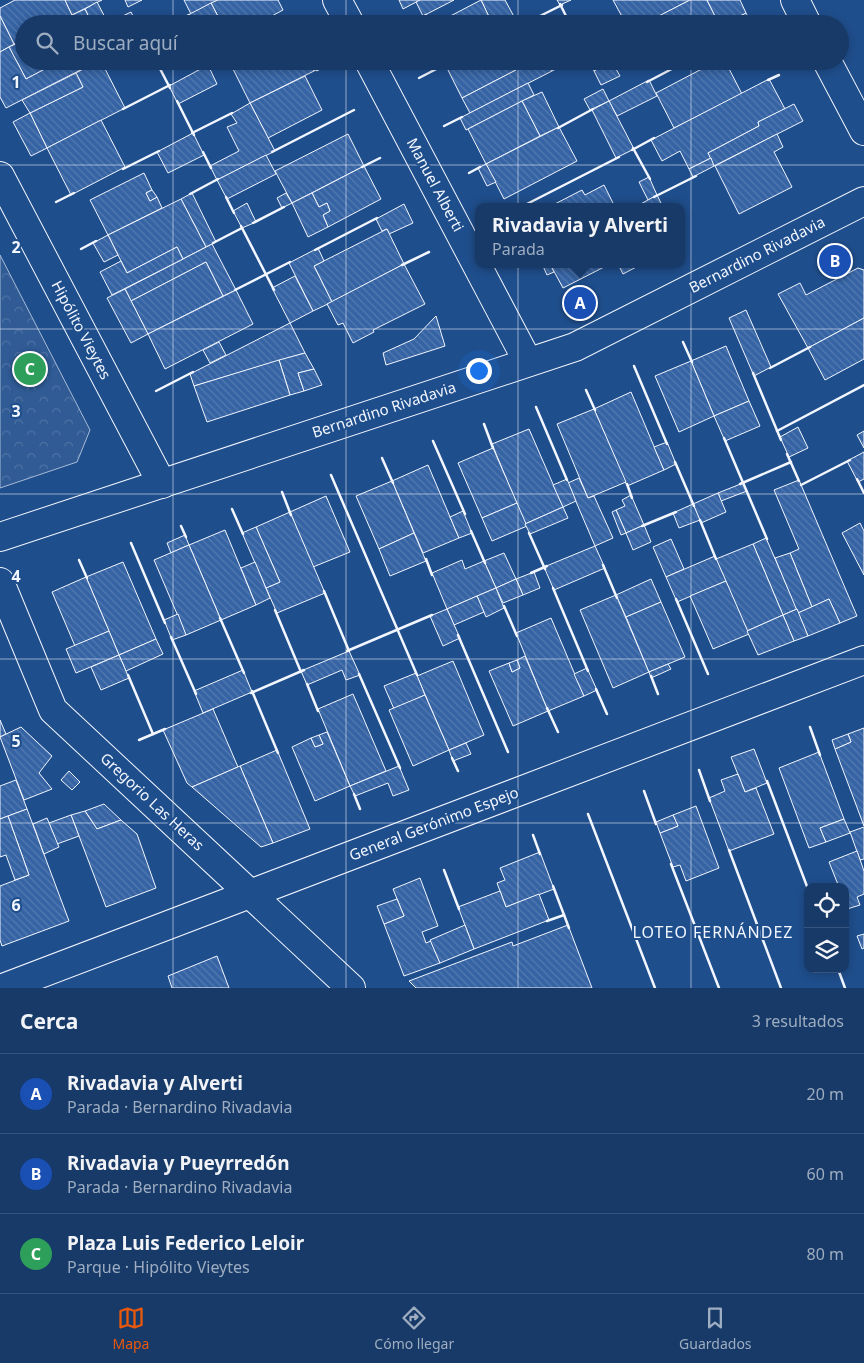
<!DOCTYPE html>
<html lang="es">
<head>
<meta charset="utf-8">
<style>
  body { margin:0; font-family:"Noto Sans",sans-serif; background:#20416f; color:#f1f3f6 }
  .controls { position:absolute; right:15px; bottom:15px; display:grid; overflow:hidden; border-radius:10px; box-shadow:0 2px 8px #0003 }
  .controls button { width:45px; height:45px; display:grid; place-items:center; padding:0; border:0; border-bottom:1px solid #36547d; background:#173a69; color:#f1f3f6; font:25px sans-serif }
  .you { position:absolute; left:478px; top:370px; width:18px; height:18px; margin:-12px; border:4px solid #fff; border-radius:50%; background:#1a73e8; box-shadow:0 0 0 8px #1a73e833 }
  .badge { display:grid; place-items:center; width:32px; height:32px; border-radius:50%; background:#ea580c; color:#fff; font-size:16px; font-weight:700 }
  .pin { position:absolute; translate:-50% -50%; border:2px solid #fff; box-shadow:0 1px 5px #0006 }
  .popup { position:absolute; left:475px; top:203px; width:210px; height:65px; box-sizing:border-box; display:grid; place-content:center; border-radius:10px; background:#173a69; filter:drop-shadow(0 1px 4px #0005); font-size:16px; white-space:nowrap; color:#9eadc0 }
  .popup b { font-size:19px; color:#f1f3f6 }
  .popup::after { content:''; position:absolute; left:50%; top:100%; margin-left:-10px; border:10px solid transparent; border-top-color:#173a69 }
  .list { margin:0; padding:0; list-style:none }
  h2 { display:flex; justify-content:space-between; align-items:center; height:65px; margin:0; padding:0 20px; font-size:21px }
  h2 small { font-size:16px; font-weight:400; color:#9eadc0 }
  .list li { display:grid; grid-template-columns:32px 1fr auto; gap:15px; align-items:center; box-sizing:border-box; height:80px; padding:0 20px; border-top:1px solid #36547d }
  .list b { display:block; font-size:19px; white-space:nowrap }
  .list p { margin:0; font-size:16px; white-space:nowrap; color:#9eadc0 }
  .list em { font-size:16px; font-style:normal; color:#9eadc0 }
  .icon { flex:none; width:28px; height:28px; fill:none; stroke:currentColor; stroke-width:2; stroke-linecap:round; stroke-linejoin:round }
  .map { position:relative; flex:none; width:864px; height:988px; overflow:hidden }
  .search { position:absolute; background:#173a69; box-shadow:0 2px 8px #0003; left:15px; right:15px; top:15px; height:55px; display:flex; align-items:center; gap:12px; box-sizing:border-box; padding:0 18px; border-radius:28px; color:#9eadc0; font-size:19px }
  .sheet { height:305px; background:#173a69 }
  nav { display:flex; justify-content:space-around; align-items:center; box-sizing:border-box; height:70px; border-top:1px solid #36547d; background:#173a69; font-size:14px; color:#9eadc0 }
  nav a { display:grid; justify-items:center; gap:2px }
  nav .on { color:#ea580c }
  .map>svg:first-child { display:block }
  .park { fill:url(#park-crowns); stroke:#a8bbd7 }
  .building { fill:url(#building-back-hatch); stroke:#f2f6ff }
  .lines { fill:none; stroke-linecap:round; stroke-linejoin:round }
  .minor-casing { stroke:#f2f6ff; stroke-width:30 }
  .minor { stroke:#1f4e8c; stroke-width:28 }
  .wall { stroke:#f2f6ff; stroke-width:2.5 }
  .grid { fill:none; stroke:#f2f6ff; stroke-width:1; stroke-opacity:0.55 }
  .labels { text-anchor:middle; stroke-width:4; stroke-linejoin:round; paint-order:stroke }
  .street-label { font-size:15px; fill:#f2f6ff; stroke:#1f4e8c }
  .neighbourhood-label { font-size:16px; letter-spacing:1px; fill:#f2f6ff; stroke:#1f4e8c }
  .grid-label { font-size:16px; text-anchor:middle; font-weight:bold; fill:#f2f6ff; stroke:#1f4e8c; stroke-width:4; stroke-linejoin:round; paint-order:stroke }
</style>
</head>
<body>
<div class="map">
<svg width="864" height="988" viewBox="0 0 864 988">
  <defs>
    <pattern id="park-crowns" width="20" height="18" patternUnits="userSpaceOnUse" patternTransform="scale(1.25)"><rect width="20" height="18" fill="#305b95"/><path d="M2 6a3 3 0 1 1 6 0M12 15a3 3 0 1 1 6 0" fill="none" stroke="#4e73a5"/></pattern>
    <pattern id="building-back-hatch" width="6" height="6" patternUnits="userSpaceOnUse" patternTransform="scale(1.25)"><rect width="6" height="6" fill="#3563a3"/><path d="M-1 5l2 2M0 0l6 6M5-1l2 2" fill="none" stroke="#537ab1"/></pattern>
  </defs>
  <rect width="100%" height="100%" fill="#1f4e8c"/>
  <path class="park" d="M0,255L90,430L77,462L0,488Z"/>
  <g class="building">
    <path d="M15,0H65L72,15L56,24H24V40L14,44L0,16V8Z"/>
    <path d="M65,0H102L72,15Z"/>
    <path d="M125,0H142L128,7Z"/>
    <path d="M184,0H218L191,14Z"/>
    <path d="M218,0H278L283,10L257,24H222L211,3Z"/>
    <path d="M399,0H420L403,9Z"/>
    <path d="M420,0H454L423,16L416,2Z"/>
    <path d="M481,0H505L518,24H486L491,21Z"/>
    <path d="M481,0L491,21L486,24H435Z"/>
    <path d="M557,0H571L560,5Z"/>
    <path d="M613,0H690L644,24H626Z"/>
    <path d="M690,0H707L719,24H651L649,21Z"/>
    <path d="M707,0H740L746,13L725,24H719Z"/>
    <path d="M97,2L108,23L107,24H92L85,9Z"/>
    <path d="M211,3L222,24H190L186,16Z"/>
    <path d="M85,9L92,24H56L72,15Z"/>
    <path d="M131,12L137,24H107L108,23Z"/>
    <path d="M746,13L752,24H725Z"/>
    <path d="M0,16L14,44L0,52Z"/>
    <path d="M305,16L310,24H289Z"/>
    <path d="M24,40V61H60L26,79L9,47Z"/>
    <path d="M9,47L26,79L60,61H98L6,108L0,97V52Z"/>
    <path d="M98,61H101L125,108L47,148L30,113L83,87L76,73Z"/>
    <path d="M248,61H319L311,65L314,71L250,103L233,69Z"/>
    <path d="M451,61H512L516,70L462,98L445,64Z"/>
    <path d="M512,61H547L552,71L470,113L462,98L516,70Z"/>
    <path d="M547,61H571L552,71Z"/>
    <path d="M589,61H612L594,71Z"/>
    <path d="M612,61H625L626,64L616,69L620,76L601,85L594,71Z"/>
    <path d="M642,61H656L645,67Z"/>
    <path d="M717,61H725L742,94L674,128L656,93Z"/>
    <path d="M317,62L320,68L314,71L311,65Z"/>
    <path d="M208,65L217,84L178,104L169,86Z"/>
    <path d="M76,73L83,87L30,113L22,100Z"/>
    <path d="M305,76L322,110L268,138L250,103Z"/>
    <path d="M769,79L785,109L758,122L759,126L708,153L711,158L689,169L680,151L662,161L651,140Z"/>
    <path d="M649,80L657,96L617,116L609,101Z"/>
    <path d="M528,83L534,95L466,130L460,118Z"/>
    <path d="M603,89L609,101L590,110L584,99Z"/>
    <path d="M542,92L559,127L540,136L522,101Z"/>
    <path d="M522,101L540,136L486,164L468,129Z"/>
    <path d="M609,101L634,149L616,158L592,110Z"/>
    <path d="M250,103L275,151L217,180L210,166L239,151L227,127L237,123L231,114Z"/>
    <path d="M794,104L803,121L714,166L708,153L759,126L758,122Z"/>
    <path d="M30,113L47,148L31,156L13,122Z"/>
    <path d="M101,120L125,167L71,195L47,148Z"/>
    <path d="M559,127L577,161L504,199L486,164Z"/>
    <path d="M193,133L204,155L168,173L157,152Z"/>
    <path d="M348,134L364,166L292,203L275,171Z"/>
    <path d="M777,134L783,147L774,152L792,187L739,214L715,166Z"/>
    <path d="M266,155L276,174L227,199L217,180Z"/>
    <path d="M711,158L714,166L693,177L689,169Z"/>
    <path d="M486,164L496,182L487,186L478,168Z"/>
    <path d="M364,166L381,199L328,227L323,215L330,211L327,203L319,207L312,193Z"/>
    <path d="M144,173L152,190L146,193L150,201L157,197L162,208L108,235L90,200Z"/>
    <path d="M649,177L657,195L648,200L639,182Z"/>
    <path d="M604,185L615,207H549L582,190L585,195Z"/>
    <path d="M152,190L157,197L150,201L146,193Z"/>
    <path d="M192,193L216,242L206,247L181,199Z"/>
    <path d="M286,193L292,203L282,208L277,198Z"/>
    <path d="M312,193L319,207L327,203L330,211L323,215L328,227L308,237L292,203Z"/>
    <path d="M657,195L663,207H635L648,200Z"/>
    <path d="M181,199L206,247L183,259L177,247L127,273L108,235Z"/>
    <path d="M247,203L256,222L242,228L233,211Z"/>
    <path d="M404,204L413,223L389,234L387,229L382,231L376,219Z"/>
    <path d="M387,229L404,264L332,302L314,266Z"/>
    <path d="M108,235L118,255L104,262L93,243Z"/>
    <path d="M212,244L236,290L223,296L206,262L131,301L125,289Z"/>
    <path d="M177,247L183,259L112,295L100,272L121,261L127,273Z"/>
    <path d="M318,248L324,261L314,266L332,302L313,311L289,263Z"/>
    <path d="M206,262L223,296L148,334L131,301Z"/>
    <path d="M404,264L425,304L373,330L374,332L353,343L343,323L338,325L327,304Z"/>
    <path d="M542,264H550L554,272L547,275Z"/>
    <path d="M550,264H610L563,288Z"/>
    <path d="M618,264H642L623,274Z"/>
    <path d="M858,268L864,270V318L808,348L778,294L800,283L806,295Z"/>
    <path d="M295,276L313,311L290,323L272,288Z"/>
    <path d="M125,289L148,334L131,343L107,298Z"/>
    <path d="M236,290L253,324L165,369L148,334Z"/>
    <path d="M746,310L771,367L754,376L729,318Z"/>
    <path d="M436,316L445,346L386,365L383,353L414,339Z"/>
    <path d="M864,318V359L825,380L808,348Z"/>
    <path d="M290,323L305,353L194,386L190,374Z"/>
    <path d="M219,342L226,355L210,363L203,350Z"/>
    <path d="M726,346L749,401L714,416L691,361Z"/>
    <path d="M305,353L314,369L298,373L304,391L290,395L279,360Z"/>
    <path d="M279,360L290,395L207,422L194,386Z"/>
    <path d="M691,361L714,416L679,432L655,376Z"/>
    <path d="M314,369L322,385L304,391L298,373Z"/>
    <path d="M631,392L664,470L627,486L594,409Z"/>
    <path d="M749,401L760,426L725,441L714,416Z"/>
    <path d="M594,409L626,482L588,498L557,424Z"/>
    <path d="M798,427L808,448L789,457L780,437Z"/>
    <path d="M529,429L563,507L525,524L492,444Z"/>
    <path d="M864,431V448L857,435Z"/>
    <path d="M667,442L676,464L664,470L654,447Z"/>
    <path d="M493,448L517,503L482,518L458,463Z"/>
    <path d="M864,452V479L858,482L847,461Z"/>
    <path d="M428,465L459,538L423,553L392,481Z"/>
    <path d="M579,478L588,498L594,496L613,538L595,546L568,483Z"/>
    <path d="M567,479L576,501L563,507L553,485Z"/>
    <path d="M799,480L857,616L840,623L829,599L812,607L790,553L799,549L774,490Z"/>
    <path d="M392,481L414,533L379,549L356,496Z"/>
    <path d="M743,483L747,491L721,501L718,493Z"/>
    <path d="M718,493L726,512L701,523L693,504Z"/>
    <path d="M631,495L644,525L626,533L616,510L625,506L622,500Z"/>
    <path d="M326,496L350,552L313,567L290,512Z"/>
    <path d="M517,503L527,526L492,541L482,518Z"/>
    <path d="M693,504L700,520L679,528L673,513Z"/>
    <path d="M563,507L568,518L530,534L525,524Z"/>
    <path d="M616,510L626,533L621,535L612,512Z"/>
    <path d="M463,511L472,533L459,538L450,517Z"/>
    <path d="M290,512L325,593L277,613L266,588L280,582L256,527Z"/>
    <path d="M860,523L864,531V575L842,533Z"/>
    <path d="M644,525L651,542L633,550L626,533Z"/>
    <path d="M256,527L280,582L266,588L242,533Z"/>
    <path d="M225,530L256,605L221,620L189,545Z"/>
    <path d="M414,533L426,561L390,576L379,549Z"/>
    <path d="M185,535L189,545L171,553L167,543Z"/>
    <path d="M766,538L797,609L783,615L753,544Z"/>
    <path d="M671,539L684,569L666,577L653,547Z"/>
    <path d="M753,544L783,615L747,631L716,559Z"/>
    <path d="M189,545L221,620L186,635L154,560Z"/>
    <path d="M595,546L605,568L554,590L544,567Z"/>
    <path d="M504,553L516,579L496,588L484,561Z"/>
    <path d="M790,553L812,607L798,613L775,558Z"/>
    <path d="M715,556L726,581L677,602L666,577Z"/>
    <path d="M462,560L465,569L484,561L496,588L447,609L432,573Z"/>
    <path d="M123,562L156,639L119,655L86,577Z"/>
    <path d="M255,562L270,598L256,605L241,568Z"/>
    <path d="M534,572L540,588L523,595L516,579Z"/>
    <path d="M86,577L109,631L75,646L52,592Z"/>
    <path d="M516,579L523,595L503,603L496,588Z"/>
    <path d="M651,579L661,602L626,617L616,595Z"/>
    <path d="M726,581L749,634L713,649L690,596Z"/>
    <path d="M496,588L504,608L486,617L477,596Z"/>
    <path d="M616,595L649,672L613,688L580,610Z"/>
    <path d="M477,596L484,612L454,625L447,609Z"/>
    <path d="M829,599L840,623L808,636L798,613Z"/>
    <path d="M661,602L685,657L649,672L626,617Z"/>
    <path d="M447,609L460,638L443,646L430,616Z"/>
    <path d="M797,609L808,636L794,641L783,615Z"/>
    <path d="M178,614L186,635L172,640L164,620Z"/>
    <path d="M783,615L794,641L758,655L747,631Z"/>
    <path d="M551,618L584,696L548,711L516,633Z"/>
    <path d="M109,631L119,655L76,673L66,649Z"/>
    <path d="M156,639L163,654L126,671L119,655Z"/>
    <path d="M349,651L360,675L346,680L342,670L307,685L301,671Z"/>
    <path d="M119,655L129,678L101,690L91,667Z"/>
    <path d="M525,656L548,711L513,726L489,671L509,663L512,672L520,668L517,660Z"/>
    <path d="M517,660L520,668L512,672L509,663Z"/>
    <path d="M453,661L484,735L449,750L417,676Z"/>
    <path d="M668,664L671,669L651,678L649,672Z"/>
    <path d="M587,668L597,690L584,696L574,674Z"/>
    <path d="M243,670L252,692L203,713L194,691Z"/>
    <path d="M416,673L425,695L394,709L384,686Z"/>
    <path d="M353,694L386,771L350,786L318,709Z"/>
    <path d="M425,695L449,750L413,766L389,710Z"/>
    <path d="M213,709L238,767L192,787L187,783L163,730Z"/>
    <path d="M0,720L6,734L0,737Z"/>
    <path d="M21,727L52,756L39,773L52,789L24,800L0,737Z"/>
    <path d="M864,728V826L835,749L851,742L848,734Z"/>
    <path d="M327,732L350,786L315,801L292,747L311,738L315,747L323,744L319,735Z"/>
    <path d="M848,734L851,742L835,749L832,740Z"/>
    <path d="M319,735L323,744L315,747L311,738Z"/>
    <path d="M466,743L471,754L453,761L449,750Z"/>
    <path d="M754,749L767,783L745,792L731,757Z"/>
    <path d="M277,750L310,829L273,843L240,766Z"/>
    <path d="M819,752L844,819L820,828L826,842L809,848L779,768Z"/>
    <path d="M240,766L273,843L261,847L192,787Z"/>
    <path d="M399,766L409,790L393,796L388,783L355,796L350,786Z"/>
    <path d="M69,771L80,782L72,790L61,780Z"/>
    <path d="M738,774L745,792L756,788L774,834L729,851L709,798L725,791L721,780Z"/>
    <path d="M16,780L27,809L0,819V786Z"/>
    <path d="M104,804L121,820L97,829L85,811Z"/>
    <path d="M696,806L719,868L686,881L680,865L673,867L660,833L678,826L673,815Z"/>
    <path d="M27,809L69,921L2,946L0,940V886L29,875L8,816Z"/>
    <path d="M85,811L97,829L121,820L137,834L156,888L106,907L71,815Z"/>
    <path d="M71,815L79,836L57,844L49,823Z"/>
    <path d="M673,815L678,826L660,833L656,822Z"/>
    <path d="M8,816L29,875L15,880L6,855L0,857V819Z"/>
    <path d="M47,818L59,847L44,854L33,824Z"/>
    <path d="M844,819L850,833L826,842L820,828Z"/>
    <path d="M864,827V859L860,860L850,832Z"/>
    <path d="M857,851L864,871V894L857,897L860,905L847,909L845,904V887H839L829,862Z"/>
    <path d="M540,852L554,889L506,907L497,883L505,880L500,868Z"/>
    <path d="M420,878L438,926L422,932L426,943L431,941L440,963L404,976L384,924L404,916L393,889Z"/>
    <path d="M500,891L506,907L539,894L549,920L474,949L458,907Z"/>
    <path d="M397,899L404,916L384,924L377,906Z"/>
    <path d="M465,925L474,949L440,963L430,940Z"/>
    <path d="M568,925L592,988H416L409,981L512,942L513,946Z"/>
    <path d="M864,934V948L862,949L857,936Z"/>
    <path d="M217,956L229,988H172L168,976Z"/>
  </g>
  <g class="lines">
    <defs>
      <g id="minor">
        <path d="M337,0L350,24"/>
        <path d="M795,0L807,24"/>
        <path d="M369,61L528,362"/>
        <path d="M827,61L864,131"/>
        <path d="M0,176L162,484"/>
        <path d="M0,537L575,347L864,201"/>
        <path d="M0,582L53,710L351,988"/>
        <path d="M3,988L864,660"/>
      </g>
    </defs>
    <use href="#minor" class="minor-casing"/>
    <use href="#minor" class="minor"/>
    <g class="wall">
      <path d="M560,4L570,24"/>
      <path d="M172,24L189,15"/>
      <path d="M408,24L426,15"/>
      <path d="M524,24L562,5"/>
      <path d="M156,61L170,88"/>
      <path d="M206,67L217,61"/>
      <path d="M317,70L330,63"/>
      <path d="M419,78L446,64"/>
      <path d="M768,80L779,75"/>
      <path d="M647,82L687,61"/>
      <path d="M177,101L194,135"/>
      <path d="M123,109L170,85"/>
      <path d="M444,126L462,117"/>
      <path d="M558,128L593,109"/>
      <path d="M192,133L232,113"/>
      <path d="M633,148L650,179"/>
      <path d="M632,150L654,138"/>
      <path d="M203,152L211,168"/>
      <path d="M272,152L354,110"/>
      <path d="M362,167L380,158"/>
      <path d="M123,169L159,151"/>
      <path d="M469,173L480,167"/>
      <path d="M190,194L218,179"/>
      <path d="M226,197L234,213"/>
      <path d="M654,197L696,176"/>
      <path d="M56,202L74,193"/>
      <path d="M521,207L619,157"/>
      <path d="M253,223L284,207"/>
      <path d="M241,226L274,290"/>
      <path d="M681,241L682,243"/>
      <path d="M213,243L242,228"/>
      <path d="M81,249L96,241"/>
      <path d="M315,250L377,218"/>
      <path d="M402,265L429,252"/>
      <path d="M518,267L523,264"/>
      <path d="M235,290L290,262"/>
      <path d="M683,342L692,362"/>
      <path d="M634,366L667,444"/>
      <path d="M770,368L810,347"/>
      <path d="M753,373L781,440"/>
      <path d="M586,390L595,410"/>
      <path d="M156,391L193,372"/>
      <path d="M536,407L567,480"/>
      <path d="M484,424L493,448"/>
      <path d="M777,431L864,385"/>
      <path d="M724,438L767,539"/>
      <path d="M433,441L465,514"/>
      <path d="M787,454L799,481"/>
      <path d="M382,458L393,483"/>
      <path d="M675,462L694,506"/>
      <path d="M331,475L417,675"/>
      <path d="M857,479L864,493"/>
      <path d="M627,484L632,498"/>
      <path d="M740,484L791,462"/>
      <path d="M801,485L850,460"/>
      <path d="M282,492L291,515"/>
      <path d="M232,509L243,534"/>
      <path d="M700,520L716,559"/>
      <path d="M181,526L186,537"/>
      <path d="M642,526L676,512"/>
      <path d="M471,531L485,563"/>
      <path d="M529,533L545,569"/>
      <path d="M131,543L165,623"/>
      <path d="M426,559L432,575"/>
      <path d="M79,560L87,578"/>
      <path d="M603,565L617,598"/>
      <path d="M531,573L547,566"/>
      <path d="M553,588L588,671"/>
      <path d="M324,591L349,651"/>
      <path d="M676,599L708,674"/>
      <path d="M504,606L517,636"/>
      <path d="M275,610L301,672"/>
      <path d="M220,618L244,673"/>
      <path d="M458,635L508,752"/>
      <path d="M171,637L196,694"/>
      <path d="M347,651L432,615"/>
      <path d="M359,674L400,768"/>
      <path d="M128,675L153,734"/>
      <path d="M651,676L658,694"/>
      <path d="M307,684L318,711"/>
      <path d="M596,689L607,714"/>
      <path d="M252,691L278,753"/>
      <path d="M251,693L304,670"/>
      <path d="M547,708L558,732"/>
      <path d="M810,727L820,755"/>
      <path d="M139,740L165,729"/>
      <path d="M452,758L458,771"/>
      <path d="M699,770L710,801"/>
      <path d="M767,781L808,889"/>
      <path d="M644,791L656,824"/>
      <path d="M354,794L360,809"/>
      <path d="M588,814L655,988"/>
      <path d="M533,835L540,854"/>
      <path d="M729,850L781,988"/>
      <path d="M671,864L719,988"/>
      <path d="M444,870L459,909"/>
      <path d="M553,886L569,928"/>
      <path d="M547,921L564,915"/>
      <path d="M838,969L845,988"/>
    </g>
  </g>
  <path class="grid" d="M173,0V24M346,0V24M518,0V24M691,0V24M173,61V988M346,61V988M518,61V988M691,61V988M0,165H864M0,329H864M0,494H864M0,659H864M0,823H864"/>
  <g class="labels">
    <g class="street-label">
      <text transform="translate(435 185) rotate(62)" y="5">Manuel Alberti</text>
      <text transform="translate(757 255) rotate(-27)" y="5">Bernardino Rivadavia</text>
      <text transform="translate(81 330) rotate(62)" y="5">Hipólito Vieytes</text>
      <text transform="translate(384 410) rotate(-18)" y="5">Bernardino Rivadavia</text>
      <text transform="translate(152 802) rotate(43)" y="5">Gregorio Las Heras</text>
      <text transform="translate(434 824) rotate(-21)" y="5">General Gerónimo Espejo</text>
    </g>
    <g class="neighbourhood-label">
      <text x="713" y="938">LOTEO FERNÁNDEZ</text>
    </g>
  </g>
  <g class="grid-label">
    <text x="16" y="88">1</text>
    <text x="16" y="253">2</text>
    <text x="16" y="417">3</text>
    <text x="16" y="582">4</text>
    <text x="16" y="747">5</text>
    <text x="16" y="911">6</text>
  </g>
</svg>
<div class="controls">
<button><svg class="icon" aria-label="locate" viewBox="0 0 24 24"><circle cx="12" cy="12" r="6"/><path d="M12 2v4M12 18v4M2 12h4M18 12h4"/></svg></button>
<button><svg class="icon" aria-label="layers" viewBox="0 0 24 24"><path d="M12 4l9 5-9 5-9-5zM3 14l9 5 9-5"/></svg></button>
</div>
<div class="you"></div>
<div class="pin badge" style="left:580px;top:303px;background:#1a4fb4">A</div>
<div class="popup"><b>Rivadavia y Alverti</b>Parada</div>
<div class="pin badge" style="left:835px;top:261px;background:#1a4fb4">B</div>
<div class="pin badge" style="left:30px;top:369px;background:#2e9e5b">C</div>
<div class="search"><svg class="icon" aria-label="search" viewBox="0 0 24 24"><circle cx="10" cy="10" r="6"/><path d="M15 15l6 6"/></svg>Buscar aquí</div>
</div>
<section class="sheet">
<h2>Cerca<small>3 resultados</small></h2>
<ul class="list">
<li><span class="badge" style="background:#1a4fb4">A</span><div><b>Rivadavia y Alverti</b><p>Parada · Bernardino Rivadavia</p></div><em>20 m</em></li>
<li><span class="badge" style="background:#1a4fb4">B</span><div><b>Rivadavia y Pueyrredón</b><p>Parada · Bernardino Rivadavia</p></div><em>60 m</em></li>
<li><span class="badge" style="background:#2e9e5b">C</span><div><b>Plaza Luis Federico Leloir</b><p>Parque · Hipólito Vieytes</p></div><em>80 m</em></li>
</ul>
</section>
<nav>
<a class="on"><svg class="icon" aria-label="map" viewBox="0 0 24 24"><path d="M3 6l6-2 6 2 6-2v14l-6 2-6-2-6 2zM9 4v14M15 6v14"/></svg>Mapa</a>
<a><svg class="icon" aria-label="directions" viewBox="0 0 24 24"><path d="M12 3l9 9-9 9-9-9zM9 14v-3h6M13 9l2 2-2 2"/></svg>Cómo llegar</a>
<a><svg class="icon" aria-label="saved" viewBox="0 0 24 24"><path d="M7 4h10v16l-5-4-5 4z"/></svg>Guardados</a>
</nav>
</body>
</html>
